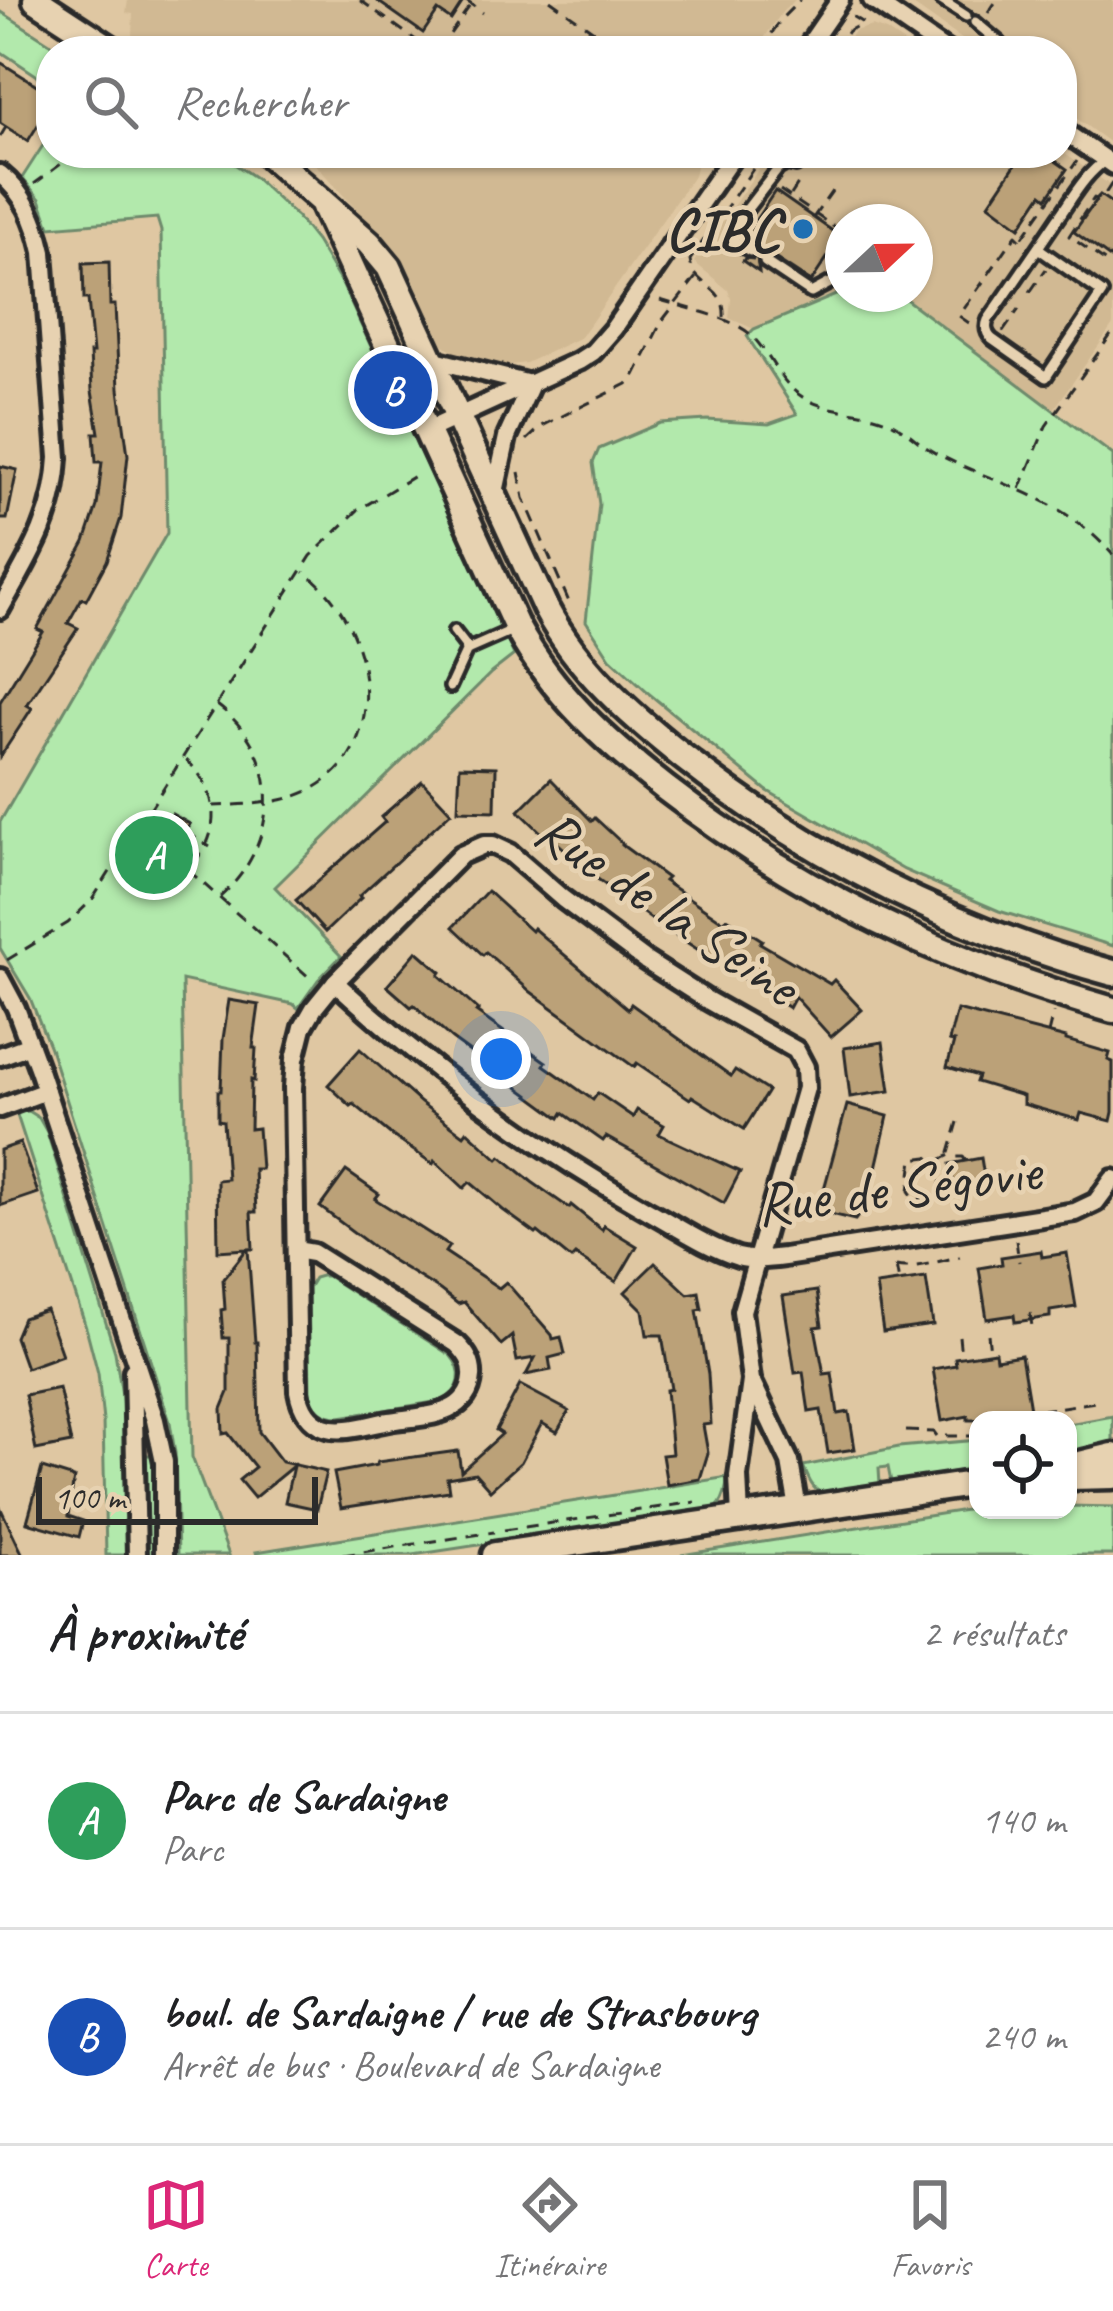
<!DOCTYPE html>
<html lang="fr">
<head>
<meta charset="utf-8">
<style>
  body { margin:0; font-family:Caveat,sans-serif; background:#f2f2f2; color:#202124 }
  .controls { position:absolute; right:36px; bottom:36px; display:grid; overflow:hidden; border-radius:24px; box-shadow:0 3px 9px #0004 }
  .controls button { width:108px; height:108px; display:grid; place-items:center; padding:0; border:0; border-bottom:3px solid #e0e0e0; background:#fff; color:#202124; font:60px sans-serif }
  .compass { position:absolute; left:825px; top:204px; width:108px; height:108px; border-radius:50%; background:#fff; box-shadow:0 3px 9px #0004; rotate:68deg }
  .scale { position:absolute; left:36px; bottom:30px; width:282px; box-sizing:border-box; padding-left:12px; border:6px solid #2b2b2b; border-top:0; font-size:33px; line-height:42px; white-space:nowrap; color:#2b2b2b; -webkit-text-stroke:9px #e7d2b1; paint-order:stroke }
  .you { position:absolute; left:501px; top:1059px; width:42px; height:42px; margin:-30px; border:9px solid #fff; border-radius:50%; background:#1a73e8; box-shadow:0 0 0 18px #1a73e833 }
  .badge { display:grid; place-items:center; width:78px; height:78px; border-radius:50%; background:#db2777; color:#fff; font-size:39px; font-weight:700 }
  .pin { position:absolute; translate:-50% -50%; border:6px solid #fff; box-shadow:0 3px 12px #0006 }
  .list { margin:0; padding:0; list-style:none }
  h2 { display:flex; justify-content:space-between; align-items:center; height:156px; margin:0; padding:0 48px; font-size:51px }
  h2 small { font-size:39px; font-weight:400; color:#757577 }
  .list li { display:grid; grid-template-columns:78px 1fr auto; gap:36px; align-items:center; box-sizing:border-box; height:216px; padding:0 48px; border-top:3px solid #e0e0e0 }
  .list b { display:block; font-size:45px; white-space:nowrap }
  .list p { margin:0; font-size:39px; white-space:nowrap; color:#757577 }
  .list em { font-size:39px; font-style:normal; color:#757577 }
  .icon { flex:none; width:66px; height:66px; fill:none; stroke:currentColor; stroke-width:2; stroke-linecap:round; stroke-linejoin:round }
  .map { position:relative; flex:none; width:1113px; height:1555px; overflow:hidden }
  .search { position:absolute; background:#fff; box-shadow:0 3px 9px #0004; left:36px; right:36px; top:36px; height:132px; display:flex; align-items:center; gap:30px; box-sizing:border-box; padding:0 42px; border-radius:48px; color:#757577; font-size:45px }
  .sheet { height:588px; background:#fff }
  nav { display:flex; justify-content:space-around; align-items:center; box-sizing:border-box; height:168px; border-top:3px solid #e0e0e0; background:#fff; font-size:33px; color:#757577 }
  nav a { display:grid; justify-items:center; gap:6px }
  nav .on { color:#db2777 }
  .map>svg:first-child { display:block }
  .built { fill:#d1b993 }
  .green { fill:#b2e9ac; stroke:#6e8a6c; stroke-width:3 }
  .building { fill:#bba178; stroke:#2b2b2b; stroke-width:3 }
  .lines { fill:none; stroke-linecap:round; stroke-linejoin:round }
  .lane-casing { stroke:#2b2b2b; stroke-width:18 }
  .street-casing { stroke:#2b2b2b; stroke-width:26 }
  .secondary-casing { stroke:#2b2b2b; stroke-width:33 }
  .path { stroke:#2b2b2b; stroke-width:3; stroke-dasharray:12 9; stroke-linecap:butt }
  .lane { stroke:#e7d2b1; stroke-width:9 }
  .street { stroke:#e7d2b1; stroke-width:16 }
  .secondary { stroke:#e7d2b1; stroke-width:24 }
  .poi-dot { fill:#1f6fb2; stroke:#e7d2b1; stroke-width:4.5 }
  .labels { text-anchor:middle; stroke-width:9; stroke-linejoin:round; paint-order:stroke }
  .poi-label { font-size:60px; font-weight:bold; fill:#2b2b2b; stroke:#e7d2b1; text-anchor:end }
  .street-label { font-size:60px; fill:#2b2b2b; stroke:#e7d2b1 }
</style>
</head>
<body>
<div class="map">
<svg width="1113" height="1555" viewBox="0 0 1113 1555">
  <rect width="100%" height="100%" fill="#dfc7a2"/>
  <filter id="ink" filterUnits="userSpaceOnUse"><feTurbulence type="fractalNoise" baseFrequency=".00833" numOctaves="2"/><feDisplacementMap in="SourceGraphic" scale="24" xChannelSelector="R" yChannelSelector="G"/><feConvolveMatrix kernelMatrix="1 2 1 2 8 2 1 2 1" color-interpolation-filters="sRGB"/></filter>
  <g filter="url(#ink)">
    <g class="built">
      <path d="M128,0H795L783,11L755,51H156L132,35L133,14L126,13Z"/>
      <path d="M906,0H1113V145L1062,108V51H979Z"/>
      <path d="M872,26L886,31L916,51H841L854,31Z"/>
      <path d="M1062,152L1113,187V325L1054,409L903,297L873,294H915V222H843V292L754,329L729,318L731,299L728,290L694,262L770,153Z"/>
      <path d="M305,153H693L696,167L694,175L581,337L526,363L503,366L463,358L443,344L429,324L385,241Z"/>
    </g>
    <g class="green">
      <path d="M0,11L62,51H51V85L0,51Z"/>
      <path d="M51,133V153H218L254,177L297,217L316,241L343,286L514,655L491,673L275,887L341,956L318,980L298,1008L293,1004L182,980L192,1457L229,1555H178L175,1453L170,1422L50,1048L30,998L0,948V822L167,533L161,231L157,218L50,227L40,199L22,178Z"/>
      <path d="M843,292V294L903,297L1113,455V946L999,911L904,870L766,790L647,692L610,658L586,621L599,504L593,463L599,449L660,423L707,420L769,424L797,414L747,336L754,329Z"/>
      <path d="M28,1111L39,1118L47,1132L115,1352L122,1395L126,1449L127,1555H106L103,1421L98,1373L87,1331L16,1112Z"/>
      <path d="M321,1276H327L450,1355C465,1372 462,1391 441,1401L340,1417C324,1417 313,1409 310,1392L308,1288L314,1278Z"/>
      <path d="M1113,1416V1443L1068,1452V1424Z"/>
      <path d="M978,1440V1468L891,1482L888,1467L879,1468L880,1484C865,1487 835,1499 820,1492C811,1488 807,1474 803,1466L899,1447Z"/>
      <path d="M144,1455H155L157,1555H145Z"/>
      <path d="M728,1477C725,1499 720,1516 694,1512L413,1555H257L256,1552Z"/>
      <path d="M1068,1506L1113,1507V1555H681L978,1508V1510H1068Z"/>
    </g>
    <g class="building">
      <path d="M376,0H464L451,20L438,11L423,33Z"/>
      <path d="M0,62L51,94V104L28,141L0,123Z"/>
      <path d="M1023,153H1039L1048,159L1050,157L1067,169L1047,198L1042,194L1020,227L989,204Z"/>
      <path d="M775,191L841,237L811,282L767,253L757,258L759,272L743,261L745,258L753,259L758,254V248L750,240L752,237L747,233Z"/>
      <path d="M1100,195L1113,204V260L1074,232Z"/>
      <path d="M109,262L110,305H115L119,389L128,455L121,518L107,561L86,600L82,598L68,623L78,628L27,705L32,708L0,757V702L43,632L37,629L85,542L97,506L102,462H96L94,433H99L92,391L90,353H93L88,299H84L83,263Z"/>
      <path d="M0,466L17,470L7,519H0Z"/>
      <path d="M460,766L496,767L495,811L458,810Z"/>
      <path d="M551,779L592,821L595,818L623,844L622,845L667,878L664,881L724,922L727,918L762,940L760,943L830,984L834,980L862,1010L831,1037L795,997L789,1008L655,922L595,877L550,836L548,839L519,811Z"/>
      <path d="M422,781L451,812L359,896L361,898L325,932L296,900L385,822L381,817Z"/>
      <path d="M172,814L190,824L178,845L161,835Z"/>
      <path d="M487,891L531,931L533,928L628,1009L631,1004L731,1076L735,1070L768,1091L744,1129L692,1096L690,1099L637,1063L634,1067L531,992L486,952L483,955L453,927Z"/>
      <path d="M417,951L441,972L439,975L478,1010L476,1012L546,1062L544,1065L593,1100L598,1093L633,1117L637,1110L664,1125L659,1134L740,1172L724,1203L606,1137L603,1141L563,1113L560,1118L452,1039L414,1005L411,1007L387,986Z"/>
      <path d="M229,1000L259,1005L253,1048H256L254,1081L251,1080L250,1129L258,1128L261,1169H254L256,1212H251L253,1249H248L255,1342H257L259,1432L282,1462L326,1472L317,1509L285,1502L293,1466L254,1498L239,1480L255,1467L228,1433L223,1434L222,1409L229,1392V1338H223L221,1310L225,1309L223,1279L247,1249L218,1251L217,1180L227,1179L223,1121L218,1120V1091H221L223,1039Z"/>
      <path d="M957,1010L1066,1038V1040L1110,1053L1108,1060L1113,1062V1112L1111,1121L1081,1113L1079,1120L1023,1104V1096L976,1082L978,1076L947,1067L954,1042L949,1041Z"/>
      <path d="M883,1042L890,1091L850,1097L844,1048Z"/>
      <path d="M360,1049L421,1103L464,1135L467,1131L498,1159L501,1156L532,1182L569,1208L571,1205L602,1230L604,1226L637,1246L616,1282L575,1255L571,1259L538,1232L536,1234L503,1210L470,1182L464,1188L435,1161L433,1164L394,1137L354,1104L351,1106L328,1085Z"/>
      <path d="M847,1105L888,1116L868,1202L855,1220L818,1211Z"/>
      <path d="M20,1143L38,1193L0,1206V1150Z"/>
      <path d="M981,1158L986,1189L955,1194L950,1164Z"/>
      <path d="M346,1171L379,1194L375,1199L449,1246L445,1252L499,1288L506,1282L552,1335L553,1339L561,1337L565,1354L549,1358L551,1370L526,1375L535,1358L517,1361L512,1336L501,1345L464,1302L458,1304L440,1290L388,1258L320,1207Z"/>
      <path d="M1041,1251L1042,1257L1067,1253L1076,1307L1050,1311V1317L1015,1322L1014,1315L987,1319L979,1268L1002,1264L1001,1257Z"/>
      <path d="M655,1263L688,1294L699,1292L702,1309L697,1310L708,1374L711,1424L703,1425L708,1453L700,1479L667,1485L662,1455L672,1454L666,1390L671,1389L662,1335H647L643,1310L625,1292Z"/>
      <path d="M926,1278L933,1325L883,1332L876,1285Z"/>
      <path d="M817,1291L822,1326L815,1327L824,1374L832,1373L838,1414L849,1412L855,1449L828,1453L821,1410L809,1412L803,1372L795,1373L783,1296Z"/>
      <path d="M46,1310L62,1355L26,1368L15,1337L23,1318Z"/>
      <path d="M995,1352L996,1359L1021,1355L1030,1409L1004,1413V1418L995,1420H968V1416L942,1421L933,1369L956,1365L955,1358Z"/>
      <path d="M520,1385L569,1411L557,1432L542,1423L521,1462L490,1490L475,1473L447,1478L449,1491L341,1508L334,1473L377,1465V1462L458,1451L461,1471L502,1434L496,1430Z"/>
      <path d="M59,1388L71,1443L36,1450L25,1395Z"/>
      <path d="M42,1468L74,1478L68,1516L83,1521L79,1537L27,1522Z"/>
      <path d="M0,1507L23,1555H0Z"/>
    </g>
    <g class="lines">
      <defs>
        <g id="lane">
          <path d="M941,0L966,16"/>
          <path d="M975,22L1000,43"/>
          <path d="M1038,248L1102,293L1046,377L992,339C986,333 985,327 988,320C1012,286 1035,252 1058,218C1073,197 1085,174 1106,160"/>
          <path d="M750,251C740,245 729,240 734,226L778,169L787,164L796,166"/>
          <path d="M765,262L811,293L843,276"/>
          <path d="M454,631L468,649"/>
          <path d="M450,687L467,650L517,628"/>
        </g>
        <g id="street">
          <path d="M872,0L946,51"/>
          <path d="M805,51L840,0"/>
          <path d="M1062,130L1113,165"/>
          <path d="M0,174C25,194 36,221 43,252L58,458C55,518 29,558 0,609"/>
          <path d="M431,359L530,384"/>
          <path d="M426,431L579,361L593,352L614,328L735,153"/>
          <path d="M494,497L507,437L531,384"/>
          <path d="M0,978L16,1008L39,1070L155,1420L164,1462V1555"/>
          <path d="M335,982C430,1070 535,1147 647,1210C676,1226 707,1247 738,1257C752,1261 768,1259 784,1257L1075,1212L1096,1202L1113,1179"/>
          <path d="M0,1056L30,1045"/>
          <path d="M0,1108L46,1091"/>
          <path d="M296,1250L313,1253L457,1344C467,1354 473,1363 472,1377C469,1418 419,1416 389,1421C370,1424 343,1434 324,1427C308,1421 301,1408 298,1391L293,1088L295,1059L303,1027L314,1008L335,982L461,855L484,845H493L510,853L563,899L646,961L707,1000L796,1050L805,1067L806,1088L742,1311L751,1380L790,1462L798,1509"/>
          <path d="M133,1371L137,1555"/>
          <path d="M740,1518L738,1476L751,1381"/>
        </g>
        <g id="secondary">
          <path d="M36,0L114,51"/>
          <path d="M267,153L369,243L389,267L546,609C578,669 629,714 682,756C810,857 956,930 1113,973"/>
          <path d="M324,207L517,628C553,694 606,742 665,788C804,895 945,962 1113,1010"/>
          <path d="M1068,1467L1113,1456"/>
          <path d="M1070,1477L1113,1476"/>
          <path d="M495,1555L978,1483"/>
        </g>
      </defs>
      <use href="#lane" class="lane-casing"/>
      <use href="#street" class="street-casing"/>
      <use href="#secondary" class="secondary-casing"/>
      <g class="path">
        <path d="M360,0L431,51"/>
        <path d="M465,0L483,13"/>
        <path d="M550,0L622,51"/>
        <path d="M988,13L997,0"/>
        <path d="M438,51L474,0"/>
        <path d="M760,51L782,18L800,0"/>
        <path d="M834,51L848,31L863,23L850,15"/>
        <path d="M0,137L6,127"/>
        <path d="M1112,183L1103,197L1100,195L1096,199L1094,198L1069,236L1113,267"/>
        <path d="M34,184L76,153"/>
        <path d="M780,190L843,233"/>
        <path d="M791,195L802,178"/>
        <path d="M813,218L832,191"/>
        <path d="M1023,237L1077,161"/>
        <path d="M1030,292L1046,269"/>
        <path d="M660,300C685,308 736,318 753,337C772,357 781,386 806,399C831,413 860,409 886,420C906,428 920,446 939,455C1005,488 1061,496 1113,555"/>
        <path d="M724,317C726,284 693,288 690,260L764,153"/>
        <path d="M969,323L959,316L1016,235L1021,240"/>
        <path d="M1003,332L1019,309"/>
        <path d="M527,440L542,426L627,384L635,375L662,321L696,277"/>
        <path d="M519,472L524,498L569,602"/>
        <path d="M1020,489L1046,426L1113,332"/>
        <path d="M217,705C285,755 280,845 219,898"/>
        <path d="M213,806C247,804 283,805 314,788C396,742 371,618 304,572"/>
        <path d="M151,808L170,819"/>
        <path d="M186,832L210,847"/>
        <path d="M116,868C192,910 249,815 186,760"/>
        <path d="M188,870L311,979"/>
        <path d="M7,960L68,923L92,900L311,556L358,510L419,473"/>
        <path d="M1048,1034L1053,1013"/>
        <path d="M958,1122L949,1153L954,1157H963L966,1161"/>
        <path d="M938,1161L943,1172L938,1192L928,1199L914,1198L909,1191L913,1159L928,1157L938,1161L950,1155"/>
        <path d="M1016,1240L1019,1262"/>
        <path d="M896,1266C915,1270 940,1260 960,1257"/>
        <path d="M896,1266L899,1282"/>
        <path d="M1030,1313L1033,1333"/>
        <path d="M988,1334L990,1352"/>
        <path d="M959,1336L961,1357"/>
        <path d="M985,1415V1420"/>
        <path d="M1022,1420L1036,1411L1095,1402"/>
        <path d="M906,1431L934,1432L937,1436H978"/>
        <path d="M504,1530L696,1502"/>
        <path d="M343,1555L494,1532"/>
      </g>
      <use href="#lane" class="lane"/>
      <use href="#street" class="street"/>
      <use href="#secondary" class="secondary"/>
    </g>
  </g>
  <circle class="poi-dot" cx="803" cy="229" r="12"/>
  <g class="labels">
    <g class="poi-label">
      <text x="779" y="250">CIBC</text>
    </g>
    <g class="street-label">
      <text transform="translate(668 906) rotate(34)" y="21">Rue de la Seine</text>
      <text transform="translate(898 1186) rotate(-7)" y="21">Rue de Ségovie</text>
    </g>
  </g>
</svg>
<div class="controls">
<button><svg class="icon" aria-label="locate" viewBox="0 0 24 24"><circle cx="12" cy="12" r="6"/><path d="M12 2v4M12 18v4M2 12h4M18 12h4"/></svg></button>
</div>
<svg class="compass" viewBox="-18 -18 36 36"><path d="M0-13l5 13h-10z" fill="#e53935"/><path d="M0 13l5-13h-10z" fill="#757577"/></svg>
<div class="scale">100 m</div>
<div class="you"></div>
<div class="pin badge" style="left:154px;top:855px;background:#2e9e5b">A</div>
<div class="pin badge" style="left:393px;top:390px;background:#1a4fb4">B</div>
<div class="search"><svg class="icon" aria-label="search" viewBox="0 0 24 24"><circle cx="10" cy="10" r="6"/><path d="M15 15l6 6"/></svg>Rechercher</div>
</div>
<section class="sheet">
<h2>À proximité<small>2 résultats</small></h2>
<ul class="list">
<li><span class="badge" style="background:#2e9e5b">A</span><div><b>Parc de Sardaigne</b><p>Parc</p></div><em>140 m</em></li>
<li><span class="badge" style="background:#1a4fb4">B</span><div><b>boul. de Sardaigne / rue de Strasbourg</b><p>Arrêt de bus · Boulevard de Sardaigne</p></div><em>240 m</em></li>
</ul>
</section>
<nav>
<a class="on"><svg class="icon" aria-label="map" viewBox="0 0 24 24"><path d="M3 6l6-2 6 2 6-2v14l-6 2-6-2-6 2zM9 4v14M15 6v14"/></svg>Carte</a>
<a><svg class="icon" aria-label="directions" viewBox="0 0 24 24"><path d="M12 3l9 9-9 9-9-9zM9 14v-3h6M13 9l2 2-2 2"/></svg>Itinéraire</a>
<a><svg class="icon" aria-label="saved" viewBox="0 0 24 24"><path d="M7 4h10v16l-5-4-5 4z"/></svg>Favoris</a>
</nav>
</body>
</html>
